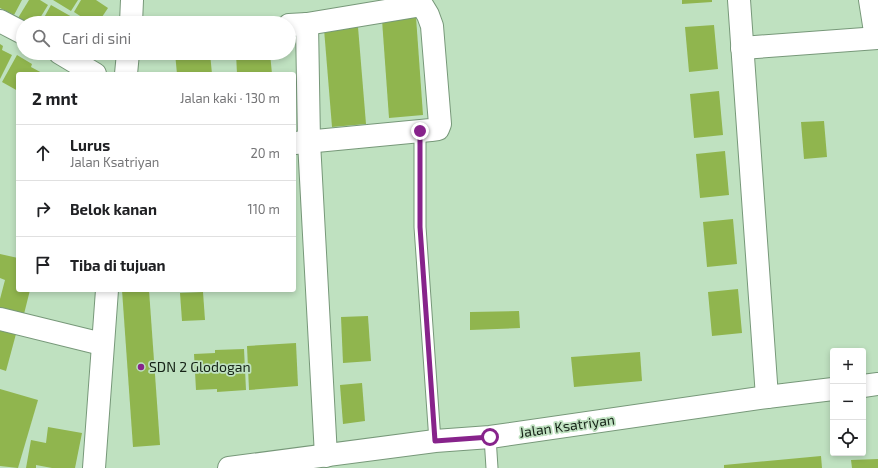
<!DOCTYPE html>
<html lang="id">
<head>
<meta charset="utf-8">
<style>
  body { margin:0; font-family:"Exo 2",sans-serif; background:#f2f2f2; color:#202124 }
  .controls { position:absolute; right:12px; bottom:12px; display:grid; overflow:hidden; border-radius:4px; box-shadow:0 2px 6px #0003 }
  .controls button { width:36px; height:36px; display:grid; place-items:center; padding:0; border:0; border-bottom:1px solid #e0e0e0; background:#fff; color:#202124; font:20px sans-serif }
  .stop { position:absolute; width:12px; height:12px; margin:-9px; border:3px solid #87238b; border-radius:50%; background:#fff }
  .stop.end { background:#87238b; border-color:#fff; box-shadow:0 1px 4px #0008 }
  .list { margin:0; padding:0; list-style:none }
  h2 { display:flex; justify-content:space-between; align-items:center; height:52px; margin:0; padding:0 16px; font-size:17px }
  h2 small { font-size:13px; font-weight:400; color:#757577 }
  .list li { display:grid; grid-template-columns:26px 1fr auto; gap:12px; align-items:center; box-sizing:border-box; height:56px; padding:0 16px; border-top:1px solid #e0e0e0 }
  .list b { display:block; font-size:15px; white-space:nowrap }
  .list p { margin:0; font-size:13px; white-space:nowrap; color:#757577 }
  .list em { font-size:13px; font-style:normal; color:#757577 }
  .icon { flex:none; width:22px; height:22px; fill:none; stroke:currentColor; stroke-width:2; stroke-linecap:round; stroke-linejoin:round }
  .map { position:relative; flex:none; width:878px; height:468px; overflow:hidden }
  .search { position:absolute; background:#fff; box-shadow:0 2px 6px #0003; left:16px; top:16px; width:280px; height:44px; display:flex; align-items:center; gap:10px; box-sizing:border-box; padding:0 14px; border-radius:22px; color:#757577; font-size:15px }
  .panel { position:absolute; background:#fff; box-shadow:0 2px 6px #0003; left:16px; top:72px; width:280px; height:220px; border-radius:4px }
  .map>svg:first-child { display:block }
  .building { fill:#90b54e }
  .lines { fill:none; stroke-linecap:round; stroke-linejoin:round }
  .lane-casing { stroke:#779879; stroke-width:13 }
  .street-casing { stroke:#779879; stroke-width:24 }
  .secondary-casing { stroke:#779879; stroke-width:24 }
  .lane { stroke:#fff; stroke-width:11 }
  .street { stroke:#fff; stroke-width:22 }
  .secondary { stroke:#fff; stroke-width:22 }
  .route { stroke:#87238b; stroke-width:5 }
  .poi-dot { fill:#87238b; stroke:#bfe1c0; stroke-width:1.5 }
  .labels { text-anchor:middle; stroke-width:3.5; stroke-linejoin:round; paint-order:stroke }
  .poi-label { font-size:14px; fill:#162317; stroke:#bfe1c0; text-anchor:start }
  .street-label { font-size:14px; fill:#162317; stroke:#bfe1c0 }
</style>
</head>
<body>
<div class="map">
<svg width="878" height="468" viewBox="0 0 878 468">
  <rect width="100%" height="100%" fill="#bfe1c0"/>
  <g class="building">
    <path d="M0,0H22L14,15L0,8Z"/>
    <path d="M29,0H40L48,5L37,23H26L18,18Z"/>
    <path d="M53,0H78L71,11Z"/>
    <path d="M81,0H96L108,8L98,23H91L74,12Z"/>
    <path d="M682,0H712V2L682,4Z"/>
    <path d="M51,5L72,17L83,23H41Z"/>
    <path d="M416,17L423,115L389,118L382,20Z"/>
    <path d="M714,25L718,69L689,72L685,27Z"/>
    <path d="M358,27L366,124L332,127L324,29Z"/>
    <path d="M0,44L3,46L2,50L12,55L0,79Z"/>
    <path d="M175,53H210L212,74H177Z"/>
    <path d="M236,53H270L272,74H237Z"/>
    <path d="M17,55L32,64L31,67L44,74H18V91L2,82Z"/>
    <path d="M719,91L723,135L694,138L690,94Z"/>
    <path d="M824,121L827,157L804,159L801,122Z"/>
    <path d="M725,151L729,195L700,198L696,154Z"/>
    <path d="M733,219L737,264L707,267L703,222Z"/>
    <path d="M0,254L18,258V290H30L23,318L0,312V299L5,280L0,278Z"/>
    <path d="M738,289L742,333L712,336L708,292Z"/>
    <path d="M122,290H149L160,445L133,447Z"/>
    <path d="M203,292L205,320L182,321L180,293Z"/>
    <path d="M519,311L520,328L470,330V312Z"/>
    <path d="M368,316L371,361L343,363L341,317Z"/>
    <path d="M0,329L16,334L6,371L0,369Z"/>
    <path d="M296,343L298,386L249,390L247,346Z"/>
    <path d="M244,349L246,390L217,392V389L196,390L194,354L215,353V350Z"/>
    <path d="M640,352L642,381L574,387L571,357Z"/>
    <path d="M362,383L365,421L343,424L340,385Z"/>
    <path d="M0,389L38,400L18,468L0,466Z"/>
    <path d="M48,427L82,433L75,468H52L36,465V468H26L31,440L46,443Z"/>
    <path d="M821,456L822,468H724V465Z"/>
    <path d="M878,459V468H852L851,460Z"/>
  </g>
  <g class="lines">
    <defs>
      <g id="lane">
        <path d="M420,131V227L435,441"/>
        <path d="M490,437L492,468"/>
      </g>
      <g id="street">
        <path d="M739,0L767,397"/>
        <path d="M870,0L876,38"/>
        <path d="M0,21L23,33"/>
        <path d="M131,23L132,0"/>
        <path d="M307,24L309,142L326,456"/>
        <path d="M289,25L307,24L422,5L428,15L432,26L440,124L438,129L431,130L295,143"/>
        <path d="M742,48L878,38"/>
        <path d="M60,53L95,74"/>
        <path d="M126,74L128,53"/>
        <path d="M0,319L102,344"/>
        <path d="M94,468L107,290"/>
      </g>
      <g id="secondary">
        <path d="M863,386L878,384"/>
        <path d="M229,468L435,441L490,437L767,397L833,389"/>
      </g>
    </defs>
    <use href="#lane" class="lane-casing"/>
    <use href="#street" class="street-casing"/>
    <use href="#secondary" class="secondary-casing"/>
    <use href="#lane" class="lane"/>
    <use href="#street" class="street"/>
    <use href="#secondary" class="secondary"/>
  </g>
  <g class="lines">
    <path class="route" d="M420,131V227L435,441L490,437"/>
  </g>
  <circle class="poi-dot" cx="141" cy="367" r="4"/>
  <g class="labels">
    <g class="poi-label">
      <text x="149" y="372">SDN 2 Glodogan</text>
    </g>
    <g class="street-label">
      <text transform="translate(567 426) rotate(-8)" y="5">Jalan Ksatriyan</text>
    </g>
  </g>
</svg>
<div class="controls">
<button>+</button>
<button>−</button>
<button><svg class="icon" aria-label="locate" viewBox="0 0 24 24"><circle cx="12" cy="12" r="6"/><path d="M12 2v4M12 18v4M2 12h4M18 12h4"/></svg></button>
</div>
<div class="stop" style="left:490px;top:437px"></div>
<div class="stop end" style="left:420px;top:131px"></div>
<div class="search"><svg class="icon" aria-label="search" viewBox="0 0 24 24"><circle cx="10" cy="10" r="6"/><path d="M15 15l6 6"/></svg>Cari di sini</div>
<section class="panel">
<h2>2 mnt<small>Jalan kaki · 130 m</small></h2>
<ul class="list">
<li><svg class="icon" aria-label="ahead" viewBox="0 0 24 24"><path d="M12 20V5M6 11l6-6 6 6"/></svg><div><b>Lurus</b><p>Jalan Ksatriyan</p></div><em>20 m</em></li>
<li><svg class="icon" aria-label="right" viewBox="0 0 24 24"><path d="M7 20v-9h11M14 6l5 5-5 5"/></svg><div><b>Belok kanan</b></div><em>110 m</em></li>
<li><svg class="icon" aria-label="arrive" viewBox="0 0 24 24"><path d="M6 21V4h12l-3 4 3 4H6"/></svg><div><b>Tiba di tujuan</b></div></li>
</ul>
</section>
</div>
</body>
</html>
